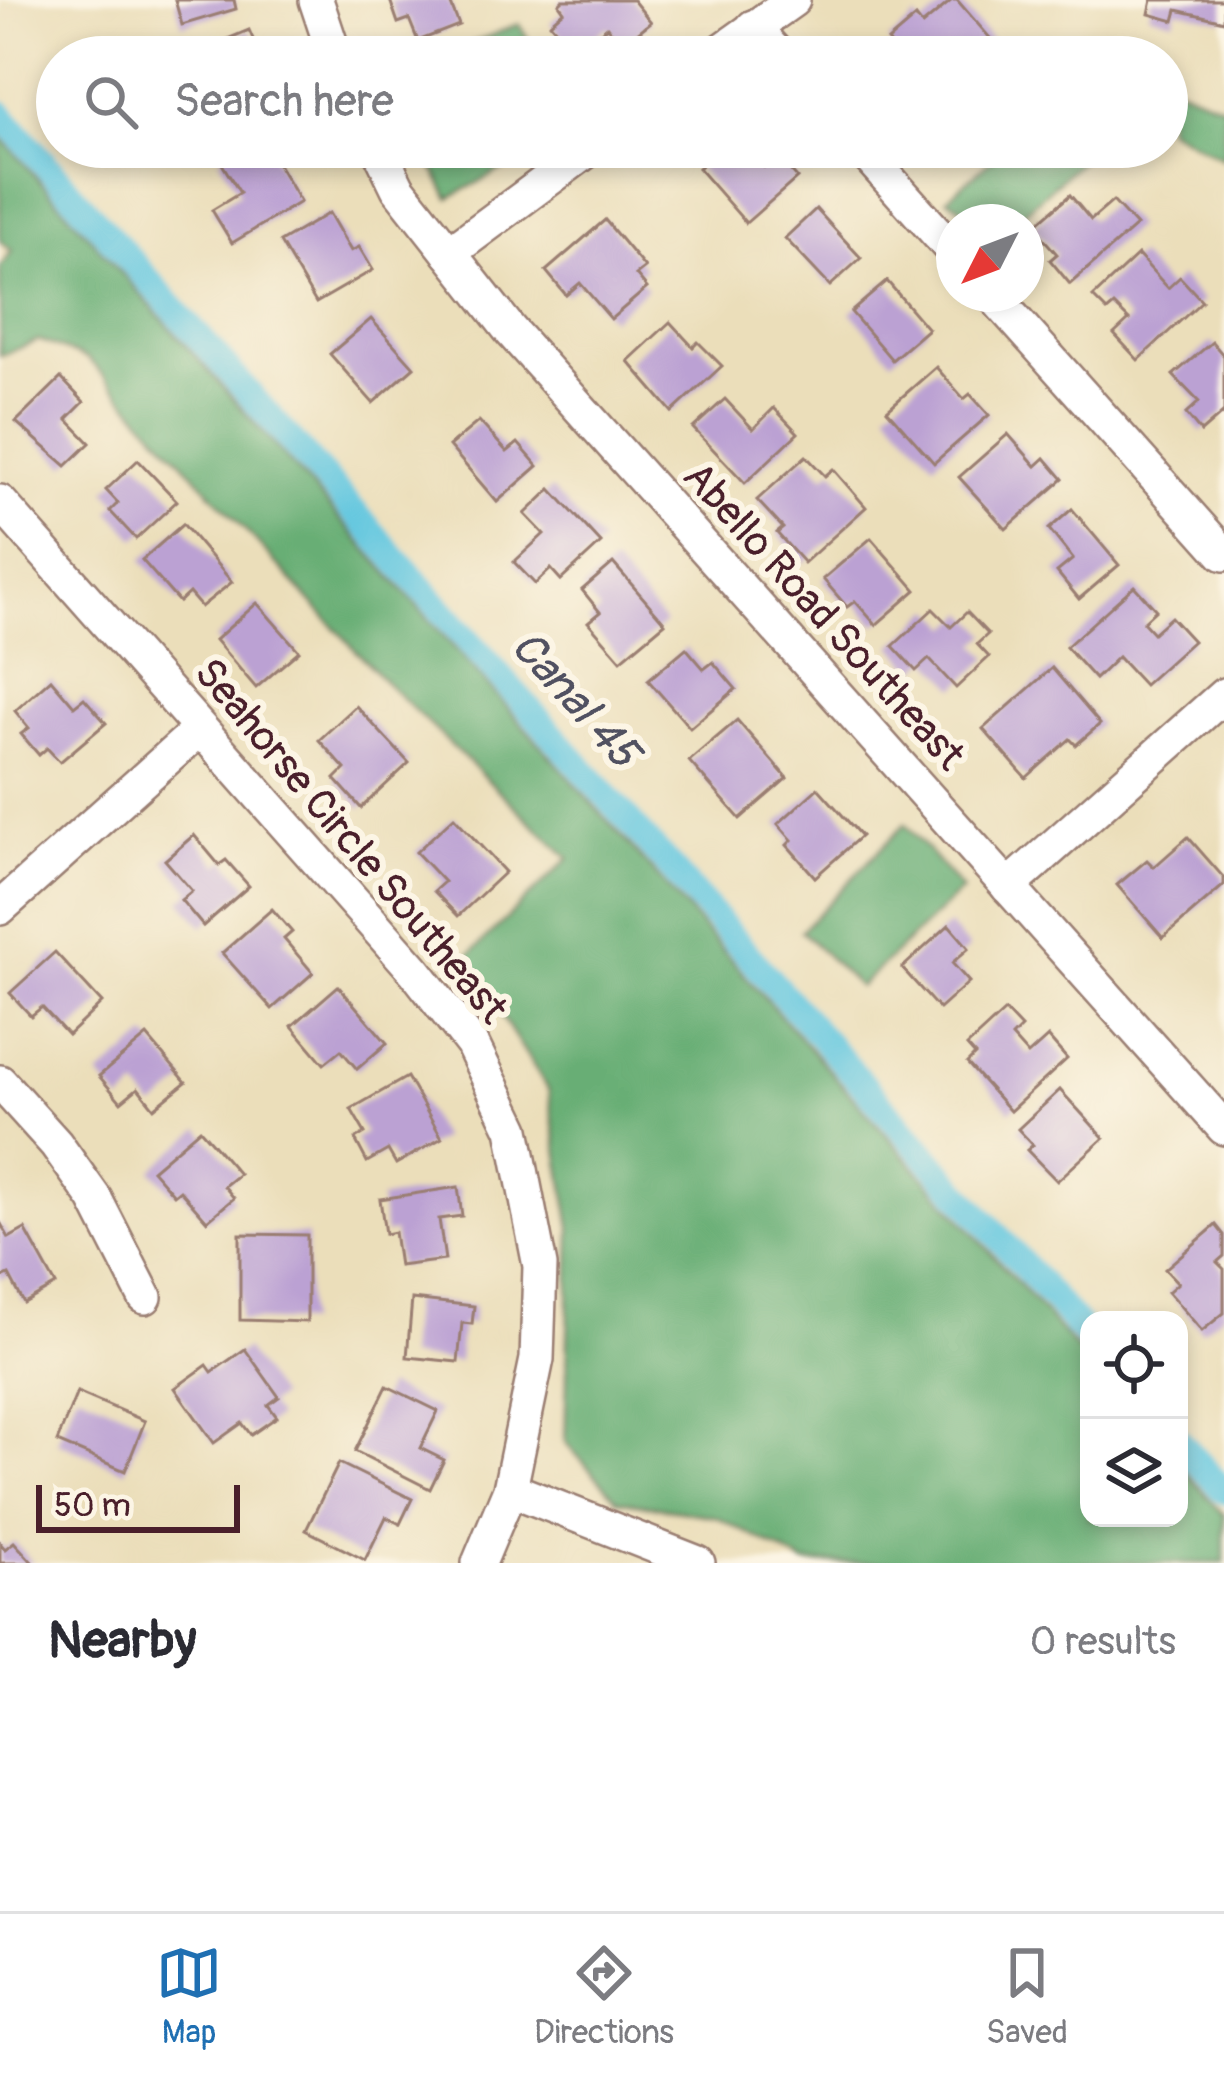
<!DOCTYPE html>
<html lang="en">
<head>
<meta charset="utf-8">
<style>
  body { margin:0; font-family:Pangolin,sans-serif; background:#f2f2f3; color:#2b2b33 }
  .controls { position:absolute; right:36px; bottom:36px; display:grid; overflow:hidden; border-radius:24px; box-shadow:0 6px 18px #0003 }
  .controls button { width:108px; height:108px; display:grid; place-items:center; padding:0; border:0; border-bottom:3px solid #e1e1e2; background:#fff; color:#2b2b33; font:60px sans-serif }
  .compass { position:absolute; left:936px; top:204px; width:108px; height:108px; border-radius:50%; background:#fff; box-shadow:0 6px 18px #0003; rotate:228deg }
  .scale { position:absolute; left:36px; bottom:30px; width:204px; box-sizing:border-box; padding-left:12px; border:6px solid #4a1f2b; border-top:0; font-size:33px; line-height:42px; white-space:nowrap; color:#4a1f2b; -webkit-text-stroke:9px #fcf5e5; paint-order:stroke }
  .list { margin:0; padding:0; list-style:none }
  h2 { display:flex; justify-content:space-between; align-items:center; height:156px; margin:0; padding:0 48px; font-size:51px }
  h2 small { font-size:39px; font-weight:400; color:#7c7c81 }
  .icon { flex:none; width:66px; height:66px; fill:none; stroke:currentColor; stroke-width:2; stroke-linecap:round; stroke-linejoin:round }
  .map { position:relative; flex:none; width:1224px; height:1563px; overflow:hidden }
  .search { position:absolute; background:#fff; box-shadow:0 6px 18px #0003; left:36px; right:36px; top:36px; height:132px; display:flex; align-items:center; gap:30px; box-sizing:border-box; padding:0 42px; border-radius:66px; color:#7c7c81; font-size:45px }
  .sheet { height:348px; background:#fff }
  nav { display:flex; justify-content:space-around; align-items:center; box-sizing:border-box; height:168px; border-top:3px solid #e1e1e2; background:#fff; font-size:33px; color:#7c7c81 }
  nav a { display:grid; justify-items:center; gap:6px }
  nav .on { color:#1f6fb2 }
  .map>svg:first-child { display:block }
  .forest { fill:#67ae74; stroke:#586650; stroke-width:3 }
  .lines { fill:none; stroke-linecap:round; stroke-linejoin:round }
  .canal { stroke:#61c6df; stroke-width:27 }
  .building { fill:#bba1d3 }
  .minor-casing { stroke:#9a7e72; stroke-width:38 }
  .minor { stroke:#fff; stroke-width:33 }
  .labels { text-anchor:middle; stroke-width:12; stroke-linejoin:round; paint-order:stroke }
  .street-label { font-size:42px; fill:#4a1f2b; stroke:#fcf5e5 }
  .water-label { font-size:45px; font-style:italic; fill:#515161; stroke:#fcf5e5 }
</style>
</head>
<body>
<div class="map">
<svg width="1224" height="1563" viewBox="0 0 1224 1563">
  <rect width="100%" height="100%" fill="#fcf5e5"/>
  <filter id="ink" filterUnits="userSpaceOnUse"><feTurbulence type="fractalNoise" baseFrequency=".00833" numOctaves="2"/><feDisplacementMap in="SourceGraphic" scale="24" xChannelSelector="R" yChannelSelector="G"/><feConvolveMatrix kernelMatrix="1 2 1 2 8 2 1 2 1" color-interpolation-filters="sRGB"/></filter>
  <filter id="wash" filterUnits="userSpaceOnUse"><feTurbulence type="fractalNoise" baseFrequency=".004" numOctaves="4" result="noise"/><feDisplacementMap in="SourceGraphic" scale="48" xChannelSelector="R" yChannelSelector="G"/><feGaussianBlur stdDeviation="2.7" result="paint"/><feColorMatrix in="noise" values="0 0 0 0 0 0 0 0 0 0 0 0 0 0 0 0 0 1.4 0 .05"/><feComposite in="paint" operator="in"/></filter>
  <g filter="url(#wash)">
    <rect width="100%" height="100%" fill="#ebdeba"/>
    <g class="forest">
      <path d="M519,24L539,57H438Z"/>
      <path d="M1167,83L1224,106V159L1167,128Z"/>
      <path d="M0,136L1089,1363V1518H1179V1464L1224,1515V1563H805L716,1517L618,1500L565,1442L571,1228L548,1089L465,959L569,858L385,682L88,359L39,340L0,356V267L12,251L0,241Z"/>
      <path d="M422,147H533L509,166L449,198Z"/>
      <path d="M1006,147H1095L1014,222H982L947,198Z"/>
      <path d="M905,824L962,890L859,987L801,931Z"/>
    </g>
    <g class="lines">
      <g class="canal">
        <path d="M0,113L1089,1339"/>
        <path d="M1179,1441L1224,1491"/>
      </g>
    </g>
    <g id="blocks">
      <g class="building">
        <path d="M175,0H234L236,9L182,25Z"/>
        <path d="M390,0H449L459,25L418,41L409,19L398,23Z"/>
        <path d="M563,0H633L651,22L622,45L607,27L575,52L550,23L564,11L559,4Z"/>
        <path d="M952,0H957L997,46L984,57H901L888,41L916,17L922,25Z"/>
        <path d="M1152,0H1224V21L1177,10L1174,21L1149,14Z"/>
        <path d="M249,30L261,57H185Z"/>
        <path d="M239,147H268L300,202L232,243L212,210L240,193L219,159Z"/>
        <path d="M722,147H746L764,167L777,155L797,178L746,223L698,168Z"/>
        <path d="M1070,195L1091,220L1113,201L1136,226L1070,284L1050,260L1057,254L1033,227Z"/>
        <path d="M816,209L861,258L830,286L785,238Z"/>
        <path d="M329,213L351,251L359,247L373,270L316,303L280,242Z"/>
        <path d="M605,220L645,268L636,275L647,288L611,319L580,283L566,295L546,271Z"/>
        <path d="M1138,255L1168,288L1180,277L1202,301L1138,360L1114,334L1129,320L1114,305L1107,311L1093,297Z"/>
        <path d="M887,281L928,329L892,360L851,312Z"/>
        <path d="M371,319L414,367L373,403L330,354Z"/>
        <path d="M670,322L693,347L698,342L722,366L672,412L628,361Z"/>
        <path d="M1212,342L1224,356V412L1201,432L1186,414L1199,402L1173,375Z"/>
        <path d="M936,367L964,399L970,394L989,415L934,463L887,410Z"/>
        <path d="M61,378L84,402L67,419L90,443L66,466L16,422Z"/>
        <path d="M725,399L753,429L774,408L798,433L745,483L693,428Z"/>
        <path d="M479,421L507,452L518,443L538,466L497,502L449,446Z"/>
        <path d="M1008,434L1036,466L1045,458L1063,479L1006,529L959,477Z"/>
        <path d="M806,456L825,476L833,469L866,507L804,563L777,533L783,528L757,500Z"/>
        <path d="M138,460L177,501L136,539L110,511L118,503L106,490Z"/>
        <path d="M551,489L601,543L561,580L551,569L535,584L514,562L544,534L525,514Z"/>
        <path d="M1072,509L1119,565L1079,599L1057,572L1073,559L1049,529Z"/>
        <path d="M183,524L232,582L201,607L189,593L179,602L142,560Z"/>
        <path d="M871,538L916,590L876,625L855,601L847,607L823,579Z"/>
        <path d="M613,563L665,623L621,660L588,622L600,612L582,590Z"/>
        <path d="M1134,586L1156,610L1143,622L1153,633L1171,617L1193,641L1144,685L1118,657L1095,679L1066,647Z"/>
        <path d="M257,603L299,651L256,688L215,640Z"/>
        <path d="M933,609L951,627L967,612L988,634L977,644L989,657L956,688L929,659L916,671L893,646Z"/>
        <path d="M686,648L704,669L713,662L736,689L690,728L648,680Z"/>
        <path d="M1052,668L1100,724L1076,745L1070,739L1026,778L983,729Z"/>
        <path d="M51,679L74,706L84,698L106,723L60,762L47,748L39,755L21,734L29,728L15,711Z"/>
        <path d="M356,706L409,763L361,808L335,779L345,769L319,740Z"/>
        <path d="M737,720L787,778L740,819L689,761Z"/>
        <path d="M818,788L861,836L815,877L787,845L792,840L778,824Z"/>
        <path d="M454,817L505,872L458,916L434,891L444,882L416,852Z"/>
        <path d="M194,835L219,865L226,860L249,886L203,926L181,900L192,891L165,860Z"/>
        <path d="M1188,837L1224,878V885L1163,938L1117,885L1147,860L1154,867Z"/>
        <path d="M272,909L292,932L284,939L313,973L272,1009L222,953Z"/>
        <path d="M949,925L969,948L952,963L969,982L939,1009L902,968Z"/>
        <path d="M55,952L102,1003L68,1035L42,1007L31,1016L10,993Z"/>
        <path d="M338,986L387,1043L357,1069L341,1050L324,1064L292,1026Z"/>
        <path d="M1005,1011L1021,1028L1012,1037L1028,1055L1048,1037L1067,1059L1010,1111L967,1063L975,1055L967,1046Z"/>
        <path d="M147,1036L186,1082L154,1108L138,1088L121,1102L99,1076Z"/>
        <path d="M407,1077L442,1138L396,1164L388,1150L367,1162L355,1139L365,1133L351,1109Z"/>
        <path d="M1060,1090L1104,1138L1057,1181L1027,1150L1033,1145L1018,1129Z"/>
        <path d="M200,1129L239,1174L224,1186L234,1198L207,1221L180,1190L174,1195L152,1170Z"/>
        <path d="M458,1187L462,1216L439,1219L445,1260L399,1266L394,1232L385,1234L380,1199Z"/>
        <path d="M0,1222L9,1238L25,1229L56,1285L24,1303L9,1275L0,1279Z"/>
        <path d="M1216,1225L1224,1235V1256L1217,1262L1224,1269V1313L1202,1331L1168,1292L1178,1283L1165,1269Z"/>
        <path d="M240,1234L307,1235V1322L240,1320Z"/>
        <path d="M412,1299L474,1306L472,1324L462,1323L458,1362L407,1357Z"/>
        <path d="M245,1349L279,1397L268,1405L277,1417L251,1435L242,1423L214,1443L175,1388L207,1365L212,1372Z"/>
        <path d="M387,1386L438,1411L420,1448L444,1460L430,1489L355,1451Z"/>
        <path d="M77,1392L145,1421L125,1471L57,1442Z"/>
        <path d="M339,1463L412,1499L400,1524L386,1517L365,1560L306,1530Z"/>
        <path d="M14,1542L33,1563H0V1543L5,1549Z"/>
      </g>
    </g>
  </g>
  <g filter="url(#ink)">
    <use href="#blocks" fill-opacity="0" stroke="#9a7e72" stroke-width="3"/>
    <g class="lines">
      <defs>
        <g id="minor">
          <path d="M316,0L335,57"/>
          <path d="M753,27L780,57"/>
          <path d="M713,57L793,0"/>
          <path d="M378,147L398,188L510,330L1224,1128"/>
          <path d="M860,147L954,252"/>
          <path d="M449,253L592,147"/>
          <path d="M992,294L1224,554"/>
          <path d="M0,502L415,971L472,1044L513,1129L540,1266L537,1359L510,1489L479,1563"/>
          <path d="M1008,887L1224,695"/>
          <path d="M0,908L200,729"/>
          <path d="M0,1082L56,1144L95,1199L145,1297"/>
          <path d="M510,1489L698,1563"/>
        </g>
      </defs>
      <use href="#minor" class="minor-casing"/>
      <use href="#minor" class="minor"/>
    </g>
  </g>
  <g class="labels">
    <g class="street-label">
      <text transform="translate(825 615) rotate(48)" y="15">Abello Road Southeast</text>
      <text transform="translate(352 840) rotate(50)" y="15">Seahorse Circle Southeast</text>
    </g>
    <g class="water-label">
      <text transform="translate(576 698) rotate(48)" y="16">Canal 45</text>
    </g>
  </g>
</svg>
<div class="controls">
<button><svg class="icon" aria-label="locate" viewBox="0 0 24 24"><circle cx="12" cy="12" r="6"/><path d="M12 2v4M12 18v4M2 12h4M18 12h4"/></svg></button>
<button><svg class="icon" aria-label="layers" viewBox="0 0 24 24"><path d="M12 4l9 5-9 5-9-5zM3 14l9 5 9-5"/></svg></button>
</div>
<svg class="compass" viewBox="-18 -18 36 36"><path d="M0-13l5 13h-10z" fill="#e53935"/><path d="M0 13l5-13h-10z" fill="#7c7c81"/></svg>
<div class="scale">50 m</div>
<div class="search"><svg class="icon" aria-label="search" viewBox="0 0 24 24"><circle cx="10" cy="10" r="6"/><path d="M15 15l6 6"/></svg>Search here</div>
</div>
<section class="sheet">
<h2>Nearby<small>0 results</small></h2>
<ul class="list">
</ul>
</section>
<nav>
<a class="on"><svg class="icon" aria-label="map" viewBox="0 0 24 24"><path d="M3 6l6-2 6 2 6-2v14l-6 2-6-2-6 2zM9 4v14M15 6v14"/></svg>Map</a>
<a><svg class="icon" aria-label="directions" viewBox="0 0 24 24"><path d="M12 3l9 9-9 9-9-9zM9 14v-3h6M13 9l2 2-2 2"/></svg>Directions</a>
<a><svg class="icon" aria-label="saved" viewBox="0 0 24 24"><path d="M7 4h10v16l-5-4-5 4z"/></svg>Saved</a>
</nav>
</body>
</html>
